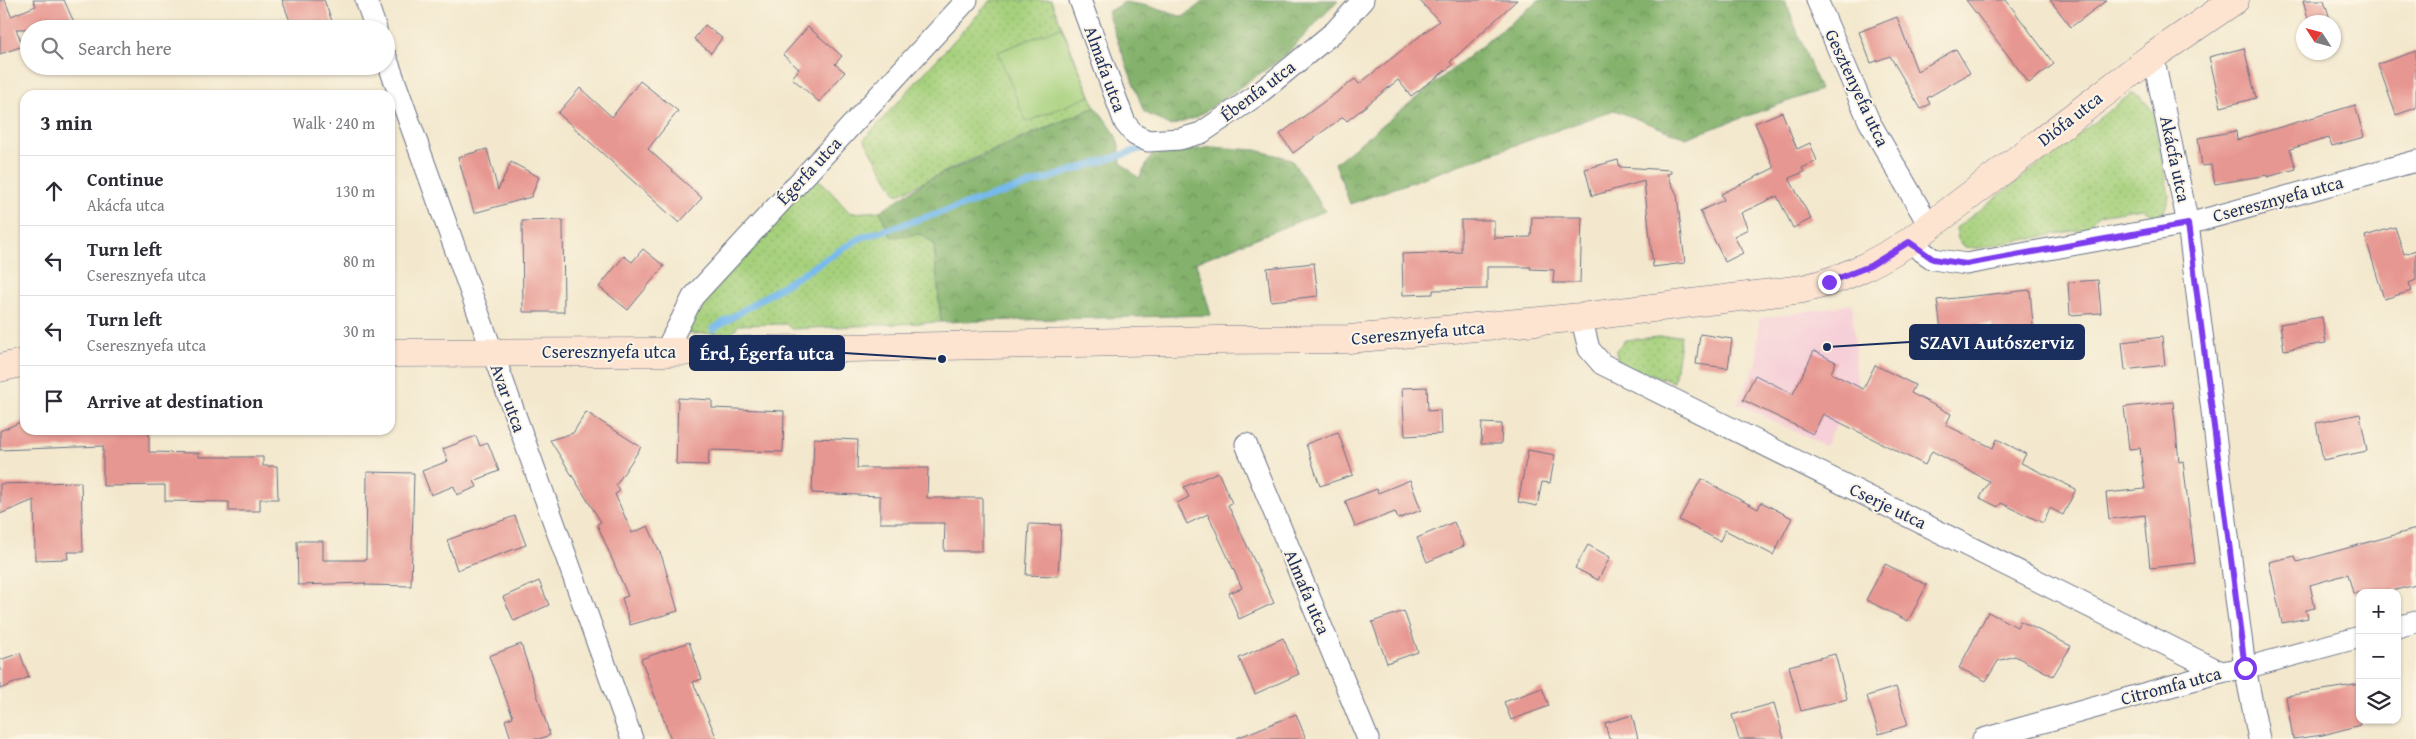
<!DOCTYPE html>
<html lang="en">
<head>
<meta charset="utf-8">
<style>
  body { margin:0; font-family:"Gentium Book Plus",serif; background:#f7f7f7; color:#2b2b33 }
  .controls { position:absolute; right:15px; bottom:15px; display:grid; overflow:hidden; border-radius:10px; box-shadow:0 1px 4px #0004 }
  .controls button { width:45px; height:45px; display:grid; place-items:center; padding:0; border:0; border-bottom:1px solid #e1e1e2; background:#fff; color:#2b2b33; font:25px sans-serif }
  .compass { position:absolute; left:2296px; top:15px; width:45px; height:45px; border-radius:50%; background:#fff; box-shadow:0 1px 4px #0004; rotate:306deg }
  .stop { position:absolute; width:15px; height:15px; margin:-11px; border:4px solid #7c3aed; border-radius:50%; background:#fff }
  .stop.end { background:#7c3aed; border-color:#fff; box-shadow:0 1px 5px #0008 }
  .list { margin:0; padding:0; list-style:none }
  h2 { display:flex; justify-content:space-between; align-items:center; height:65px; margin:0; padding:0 20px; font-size:21px }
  h2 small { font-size:16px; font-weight:400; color:#7c7c81 }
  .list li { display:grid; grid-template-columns:32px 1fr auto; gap:15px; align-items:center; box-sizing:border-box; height:70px; padding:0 20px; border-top:1px solid #e1e1e2 }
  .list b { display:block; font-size:19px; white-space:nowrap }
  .list p { margin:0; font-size:16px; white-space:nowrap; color:#7c7c81 }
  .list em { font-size:16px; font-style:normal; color:#7c7c81 }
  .icon { flex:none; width:28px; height:28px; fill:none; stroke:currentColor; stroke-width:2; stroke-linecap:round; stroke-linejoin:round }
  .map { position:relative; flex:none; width:2416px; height:739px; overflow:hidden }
  .search { position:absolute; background:#fff; box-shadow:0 1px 4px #0004; left:20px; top:20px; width:375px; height:55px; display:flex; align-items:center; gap:12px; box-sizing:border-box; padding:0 18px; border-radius:28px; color:#7c7c81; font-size:19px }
  .panel { position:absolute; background:#fff; box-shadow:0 1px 4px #0004; left:20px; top:90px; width:375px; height:345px; border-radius:15px }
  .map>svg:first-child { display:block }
  .built { fill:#f6cfd8 }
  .green { fill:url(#green-dots); stroke:#60806d }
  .forest { fill:url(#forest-crowns); stroke:#507065 }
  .pitch { fill:#a6d07c; stroke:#60806d }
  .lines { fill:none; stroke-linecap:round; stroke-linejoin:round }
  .stream { stroke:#76b9ec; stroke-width:7 }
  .building { fill:#e79791 }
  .street-casing { stroke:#677085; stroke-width:23 }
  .secondary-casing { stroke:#677085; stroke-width:29 }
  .street { stroke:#fff; stroke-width:21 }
  .secondary { stroke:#fde4d1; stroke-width:28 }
  .route { stroke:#7c3aed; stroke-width:6 }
  .labels { text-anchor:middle; stroke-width:4; stroke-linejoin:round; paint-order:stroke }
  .street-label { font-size:18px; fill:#1b2f5e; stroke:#fcf5e5 }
  .leader { fill:none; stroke:#1b2f5e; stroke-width:2 }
  .callout-dot { fill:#1b2f5e; stroke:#fcf5e5; stroke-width:2 }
  .callout { fill:#1b2f5e; stroke:#1b2f5e; stroke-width:2 }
  .callout-label { font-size:19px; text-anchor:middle; font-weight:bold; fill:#fff }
</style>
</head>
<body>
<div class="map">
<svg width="2416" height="739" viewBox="0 0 2416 739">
  <defs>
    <pattern id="green-dots" width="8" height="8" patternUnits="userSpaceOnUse" patternTransform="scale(1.25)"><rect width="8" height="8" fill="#a6d07c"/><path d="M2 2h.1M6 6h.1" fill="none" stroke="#8eb36e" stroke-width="1.8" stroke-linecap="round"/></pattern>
    <pattern id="forest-crowns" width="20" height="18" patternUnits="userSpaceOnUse" patternTransform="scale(1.25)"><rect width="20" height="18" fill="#84b26c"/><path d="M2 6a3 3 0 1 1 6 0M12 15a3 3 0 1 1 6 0" fill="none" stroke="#6b915c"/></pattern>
  </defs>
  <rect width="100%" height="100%" fill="#fcf5e5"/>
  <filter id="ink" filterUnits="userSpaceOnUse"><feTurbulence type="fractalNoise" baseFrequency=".02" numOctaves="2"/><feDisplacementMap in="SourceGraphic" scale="10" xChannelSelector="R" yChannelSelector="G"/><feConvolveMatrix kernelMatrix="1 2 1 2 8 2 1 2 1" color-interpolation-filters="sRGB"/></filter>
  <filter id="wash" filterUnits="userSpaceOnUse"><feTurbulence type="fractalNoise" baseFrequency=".0096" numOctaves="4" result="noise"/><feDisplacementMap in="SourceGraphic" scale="20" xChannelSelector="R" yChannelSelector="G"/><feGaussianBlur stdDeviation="1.12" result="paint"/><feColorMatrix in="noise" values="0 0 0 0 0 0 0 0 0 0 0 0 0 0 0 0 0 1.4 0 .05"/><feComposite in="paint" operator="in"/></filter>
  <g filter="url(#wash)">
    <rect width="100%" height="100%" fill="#f3e8cd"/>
    <path class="built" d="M1852,304L1857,385L1825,446L1737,403L1757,363L1759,319Z"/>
    <g class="green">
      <path d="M991,0H1051L1095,107L963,163L897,195L864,139Z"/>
      <path d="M2132,93L2141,97L2153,111L2169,196L2164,212L2153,215L2142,208L2098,215L2085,229L1978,248L1965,247L1958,239L1956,228Z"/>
      <path d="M812,176L823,183L850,213L880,211L891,236L920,234L934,244L941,322L791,329L787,324L739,325L732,333L691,334L685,331L691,314Z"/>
      <path d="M1681,335L1674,382L1626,366L1617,359L1616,350L1625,340Z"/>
    </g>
    <g class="forest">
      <path d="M1205,0H1338L1285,56L1197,117L1171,126L1144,112L1107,12L1125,2L1148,6L1183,17Z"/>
      <path d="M1539,0H1785L1820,90L1686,138L1614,110L1350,204L1335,163Z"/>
      <path d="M1095,107C1112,128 1120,135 1121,163L1139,178L1152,155L1213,147L1256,150L1291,159L1325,211L1196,262L1211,315L941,322L934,244L920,234L891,237L880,211L928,180Z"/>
    </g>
    <path class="pitch" d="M1061,27L1090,96L1026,122L998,52Z"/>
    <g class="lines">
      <path class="stream" d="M713,329L860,238L1147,147"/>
    </g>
    <g id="blocks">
      <g class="building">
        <path d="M0,0H5L11,16L36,6L33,0H64L77,29H16L23,46L0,54Z"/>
        <path d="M282,0H324L335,29H293Z"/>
        <path d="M1419,0H1517L1450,62L1453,65L1411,96L1398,80L1347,121L1343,117L1293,153L1280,134L1355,79L1359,84L1439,21Z"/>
        <path d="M1966,0H2006L2054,64L2029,83Z"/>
        <path d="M2050,0H2107L2071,27Z"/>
        <path d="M2303,0H2324L2331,22H2309Z"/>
        <path d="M1897,17L1917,71L1956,49L1970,73L1927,98L1930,104L1921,109L1890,56L1871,63L1859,32Z"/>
        <path d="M705,25L722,38L711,53L694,39Z"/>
        <path d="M808,27L842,56L835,64L845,72L819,102L792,78L799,69L783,55Z"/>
        <path d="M2244,48L2256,98L2221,107L2209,57Z"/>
        <path d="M2416,51V108L2396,115L2378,64Z"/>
        <path d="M640,81L678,111L648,149L702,198L679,223L558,113L580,88L612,117Z"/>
        <path d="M2355,105L2364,137L2332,146L2329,138L2290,149L2296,169L2267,177V175L2215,184L2211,165L2202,166L2198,138L2236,131L2237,140Z"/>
        <path d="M1782,112L1797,149L1810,143L1817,161L1802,168L1804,172L1789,178L1811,219L1793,228L1777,196L1741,213L1748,229L1734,236L1743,253L1725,262L1700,211L1724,200L1721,194L1774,168L1755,123Z"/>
        <path d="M487,149L498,190L511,162L539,177L531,197L474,213L458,157Z"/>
        <path d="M1618,160L1620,167L1671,170V173L1667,174L1677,195L1685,263L1653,267L1644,181L1592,196L1585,169Z"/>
        <path d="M1532,217H1582L1580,283H1553L1554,270L1530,269L1531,267H1487V289L1433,290V294L1403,295L1402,254L1461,252V220H1494V238L1531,237Z"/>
        <path d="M563,220L564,312H523L522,221Z"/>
        <path d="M2395,227L2404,254L2416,250V280L2409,283L2412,291L2384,299L2365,236Z"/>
        <path d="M643,249L664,266L628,310L599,287L624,256L632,262Z"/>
        <path d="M1314,263L1318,296L1271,301L1267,268Z"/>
        <path d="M2098,280L2101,313L2070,315L2068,282Z"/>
        <path d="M2030,290L2035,348L1995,352L1992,324L1941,330L1937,300Z"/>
        <path d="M2322,317L2326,343L2284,350L2280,324Z"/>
        <path d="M1700,334L1732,339L1728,368L1696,364Z"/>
        <path d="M2162,337L2165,365L2125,370L2122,342Z"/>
        <path d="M1814,351L1836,362L1831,373L1863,389L1875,365L1915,385L1911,393L1951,414L1946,425L1993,448L1997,439L2026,454L2021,463L2076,489L2063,515L2050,508L2043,523L2001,503L1998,507L1980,498L1989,481L1932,451L1925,465L1823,414L1813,434L1743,400L1755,375L1793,394Z"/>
        <path d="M1427,387L1428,411L1440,410L1441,434L1405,436L1402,388Z"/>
        <path d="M678,398L712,400V408L784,411L783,452L709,450L708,465L676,464Z"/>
        <path d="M2173,402L2179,462L2183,461L2195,563L2150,568L2145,515L2109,519L2106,493L2145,489L2140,448L2129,449L2124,407Z"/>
        <path d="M586,412L641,447L616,485L620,491L615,494L632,533L648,526L662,557L678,611L630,625L622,598L628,596L597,524L601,522L550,440L573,433Z"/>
        <path d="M2360,414L2367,451L2323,460L2316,423Z"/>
        <path d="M25,420V430H149V452L199,453V457H263V466H277L278,499H260V511H229V502L165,501V485L103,486V446L0,450V431Z"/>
        <path d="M1482,423L1502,424L1501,444H1481Z"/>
        <path d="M1338,432L1353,475L1320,486L1306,444Z"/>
        <path d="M476,436L480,446L488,443L499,471L474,481L477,487L457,495L454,486L431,495L422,471L448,461L443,449Z"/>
        <path d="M814,438L858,440L857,468H928L927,498H982V551H944L945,523H880V496L812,493Z"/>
        <path d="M1528,450L1555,455L1550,483L1542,482L1537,506L1518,502Z"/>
        <path d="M367,472L414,473L411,586L365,585V583L298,585L297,541H323V560H366Z"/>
        <path d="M1218,472L1232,503L1228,505L1274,603L1239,619L1229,593L1242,588L1208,514L1187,524L1177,503L1189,497L1184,487Z"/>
        <path d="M1701,479L1758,509L1761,502L1792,518L1773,555L1725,530L1720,541L1679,520Z"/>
        <path d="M1410,480L1421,510L1398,519L1395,512L1355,527L1345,501L1377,489L1378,493Z"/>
        <path d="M81,482L83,552H67L68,559L35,560L34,500L0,514V484Z"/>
        <path d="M515,516L526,545L457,570L447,540Z"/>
        <path d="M1454,522L1464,546L1427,562L1417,538Z"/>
        <path d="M1029,524L1061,525L1058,576L1026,575Z"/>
        <path d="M2416,529V585L2383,593H2353L2348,574L2310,585L2315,608L2306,610L2308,618L2282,623L2269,562L2295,556L2297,562Z"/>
        <path d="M1588,545L1610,557L1598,580L1575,568Z"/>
        <path d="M1885,564L1927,585L1908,621L1866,600Z"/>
        <path d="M539,581L549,605L514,621L503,597Z"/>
        <path d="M1404,611L1418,652L1387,663L1372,622Z"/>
        <path d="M1988,612L2017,627L2020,621L2071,646L2053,676L2015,656L1998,661L1986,681L1959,668Z"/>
        <path d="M1283,638L1299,674L1255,694L1239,658Z"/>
        <path d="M689,642L702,679L693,682L717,739H671L641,659Z"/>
        <path d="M521,644L550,735L539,739H511L505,720L513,717L489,656Z"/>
        <path d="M20,653L29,677L0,689V660Z"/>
        <path d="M1835,654L1847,699L1801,711L1789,666Z"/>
        <path d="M2360,684V725L2323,735L2293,739L2286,696Z"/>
        <path d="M1896,687L1908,725L1879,734L1867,696Z"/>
        <path d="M1542,688L1549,706L1511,720L1504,702Z"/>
        <path d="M1774,703L1784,739H1739L1732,715Z"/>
        <path d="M1296,714L1306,739H1237V738Z"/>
        <path d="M1632,715L1638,739H1609L1605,723Z"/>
      </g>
    </g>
  </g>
  <g filter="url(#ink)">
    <use href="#blocks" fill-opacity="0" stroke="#677085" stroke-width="1"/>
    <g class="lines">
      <defs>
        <g id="street">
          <path d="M366,0L376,29"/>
          <path d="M1080,0L1125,123L1135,135L1148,141L1180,139L1201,133L1257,95L1335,31L1363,0"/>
          <path d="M1817,0L1869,121L1930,227"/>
          <path d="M2153,56L2188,224L2245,668L2259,739"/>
          <path d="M386,57L632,739"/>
          <path d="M1909,242L1933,259L1966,264L2188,224L2416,161"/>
          <path d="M1581,317L1589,349L1602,364L2221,672"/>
          <path d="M665,352L693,297L967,0"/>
          <path d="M1246,444L1368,739"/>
          <path d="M2397,627L2416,622"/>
          <path d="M1983,739L2221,672L2245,668L2360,637"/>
        </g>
        <g id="secondary">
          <path d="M390,353L665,352L1215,340L1349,339L1581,317L1803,289C1845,279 1873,264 1909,242L2153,56L2235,0"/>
          <path d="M0,368L25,362"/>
        </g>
      </defs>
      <use href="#street" class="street-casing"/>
      <use href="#secondary" class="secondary-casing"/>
      <use href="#street" class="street"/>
      <use href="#secondary" class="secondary"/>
    </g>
  </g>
  <g class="lines" filter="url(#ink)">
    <path class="route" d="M1829,282L1870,266L1909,242L1933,259L1966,264L2188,224L2245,668"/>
  </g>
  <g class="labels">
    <g class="street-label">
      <text transform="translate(1105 69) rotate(70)" y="6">Almafa utca</text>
      <text transform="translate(1857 88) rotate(65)" y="6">Gesztenyefa utca</text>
      <text transform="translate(1258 91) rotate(-37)" y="6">Ébenfa utca</text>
      <text transform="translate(2070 119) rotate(-38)" y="6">Diófa utca</text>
      <text transform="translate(2175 159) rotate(78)" y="6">Akácfa utca</text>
      <text transform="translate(809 171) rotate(-47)" y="6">Égerfa utca</text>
      <text transform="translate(2278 199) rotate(-15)" y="6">Cseresznyefa utca</text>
      <text transform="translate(1418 333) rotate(-5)" y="6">Cseresznyefa utca</text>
      <text x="609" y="358">Cseresznyefa utca</text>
      <text transform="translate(508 398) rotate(70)" y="6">Avar utca</text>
      <text transform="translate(1888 506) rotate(26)" y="6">Cserje utca</text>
      <text transform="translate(1307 592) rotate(67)" y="6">Almafa utca</text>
      <text transform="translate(2171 686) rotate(-15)" y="6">Citromfa utca</text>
    </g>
  </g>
  <path class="leader" d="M1827 347L1910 342M942 359L844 353"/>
  <g class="callout-dot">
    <circle cx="1827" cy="347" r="5"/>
    <circle cx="942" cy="359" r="5"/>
  </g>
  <g class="callout">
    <rect x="1910" y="325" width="174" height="34" rx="5"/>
    <rect x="690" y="336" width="154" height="34" rx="5"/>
  </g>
  <g class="callout-label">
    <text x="1997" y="349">SZAVI Autószerviz</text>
    <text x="767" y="360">Érd, Égerfa utca</text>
  </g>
</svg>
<div class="controls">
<button>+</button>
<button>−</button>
<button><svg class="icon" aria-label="layers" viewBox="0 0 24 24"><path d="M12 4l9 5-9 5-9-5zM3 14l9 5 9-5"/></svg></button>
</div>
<svg class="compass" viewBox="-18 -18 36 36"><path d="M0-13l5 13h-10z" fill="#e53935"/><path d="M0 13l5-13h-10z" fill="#7c7c81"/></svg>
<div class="stop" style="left:2245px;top:668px"></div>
<div class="stop end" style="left:1829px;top:282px"></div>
<div class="search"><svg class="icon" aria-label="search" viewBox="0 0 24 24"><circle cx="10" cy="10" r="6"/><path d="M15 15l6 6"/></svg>Search here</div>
<section class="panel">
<h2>3 min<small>Walk · 240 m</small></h2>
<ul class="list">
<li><svg class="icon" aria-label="ahead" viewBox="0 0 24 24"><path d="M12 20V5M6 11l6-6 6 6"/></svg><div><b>Continue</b><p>Akácfa utca</p></div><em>130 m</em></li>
<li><svg class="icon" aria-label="left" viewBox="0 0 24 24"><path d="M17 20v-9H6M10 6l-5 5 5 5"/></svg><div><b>Turn left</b><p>Cseresznyefa utca</p></div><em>80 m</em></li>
<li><svg class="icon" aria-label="left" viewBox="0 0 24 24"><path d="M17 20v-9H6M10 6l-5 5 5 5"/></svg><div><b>Turn left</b><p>Cseresznyefa utca</p></div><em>30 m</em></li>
<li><svg class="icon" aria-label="arrive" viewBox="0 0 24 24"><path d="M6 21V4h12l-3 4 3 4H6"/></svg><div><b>Arrive at destination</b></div></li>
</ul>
</section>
</div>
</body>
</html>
